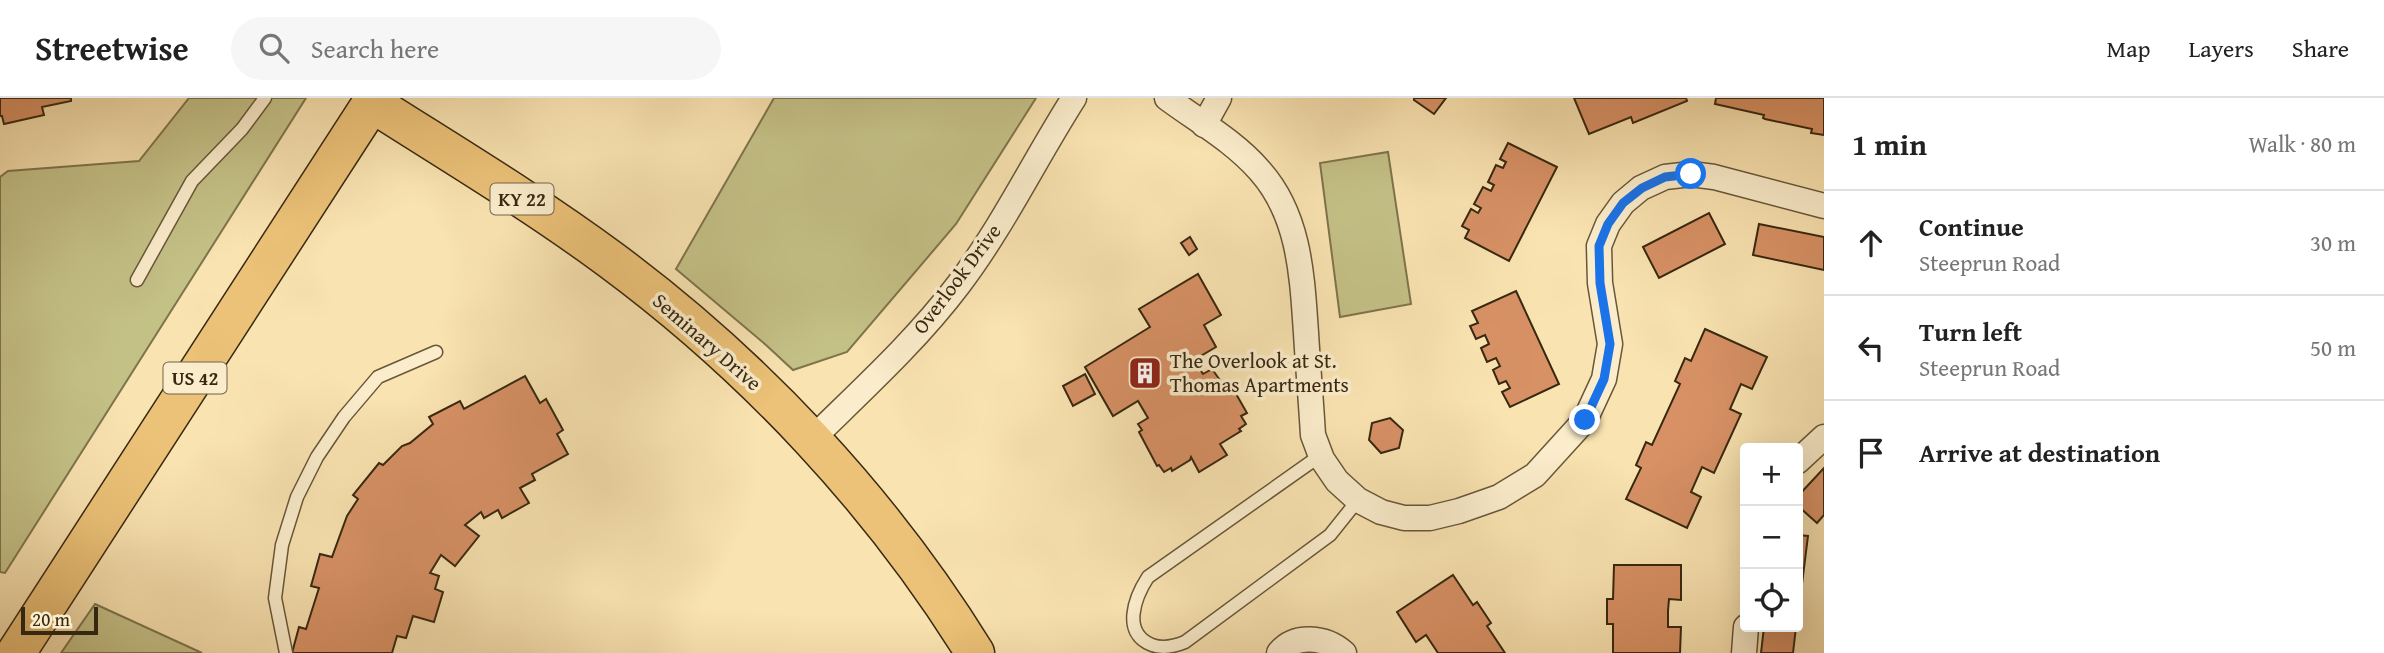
<!DOCTYPE html>
<html lang="en">
<head>
<meta charset="utf-8">
<style>
  body { margin:0; font-family:"Gentium Book Plus",serif; background:#f6f6f6; color:#222 }
  .controls { position:absolute; right:21px; bottom:21px; display:grid; overflow:hidden; border-radius:7px; box-shadow:0 7px 28px #0002 }
  .controls button { width:63px; height:63px; display:grid; place-items:center; padding:0; border:0; border-bottom:2px solid #e0e0e0; background:#fff; color:#222; font:35px sans-serif }
  .scale { position:absolute; left:21px; bottom:18px; width:77px; box-sizing:border-box; padding-left:7px; border:4px solid #372811; border-top:0; font-size:19px; line-height:24px; white-space:nowrap; color:#372811; -webkit-text-stroke:5px #fbedcc; paint-order:stroke }
  .stop { position:absolute; width:21px; height:21px; margin:-16px; border:5px solid #1a73e8; border-radius:50%; background:#fff }
  .stop.end { background:#1a73e8; border-color:#fff; box-shadow:0 2px 7px #0008 }
  .list { margin:0; padding:0; list-style:none }
  h2 { display:flex; justify-content:space-between; align-items:center; height:91px; margin:0; padding:0 28px; font-size:30px }
  h2 small { font-size:23px; font-weight:400; color:#767676 }
  .list li { display:grid; grid-template-columns:46px 1fr auto; gap:21px; align-items:center; box-sizing:border-box; height:105px; padding:0 28px; border-top:2px solid #e0e0e0 }
  .list b { display:block; font-size:26px; white-space:nowrap }
  .list p { margin:0; font-size:23px; white-space:nowrap; color:#767676 }
  .list em { font-size:23px; font-style:normal; color:#767676 }
  .icon { flex:none; width:38px; height:38px; fill:none; stroke:currentColor; stroke-width:2; stroke-linecap:round; stroke-linejoin:round }
  .map { position:relative; flex:none; width:1824px; height:555px; overflow:hidden }
  header { display:flex; align-items:center; gap:42px; box-sizing:border-box; height:98px; padding:0 35px; background:#fff; border-bottom:2px solid #e0e0e0 }
  header strong { font-size:33px }
  nav { display:flex; gap:38px; margin-inline-start:auto; font-size:24px }
  .search { width:490px; height:63px; background:#f6f6f6; display:flex; align-items:center; gap:18px; box-sizing:border-box; padding:0 24px; border-radius:38px; color:#767676; font-size:26px }
  main { display:flex }
  aside { flex:1; background:#fff }
  .map>svg:first-child { display:block }
  .green { fill:#c4c187; stroke:#7e744c; stroke-width:2 }
  .building { fill:#d79165; stroke:#372811; stroke-width:2 }
  .lines { fill:none; stroke-linecap:round; stroke-linejoin:round }
  .service-casing { stroke:#685739; stroke-width:15 }
  .minor-casing { stroke:#685739; stroke-width:27 }
  .primary-casing { stroke:#372811; stroke-width:41 }
  .service { stroke:#fbedcc; stroke-width:12 }
  .minor { stroke:#fbedcc; stroke-width:24 }
  .primary { stroke:#ecc278; stroke-width:38 }
  .route { stroke:#1a73e8; stroke-width:9 }
  .labels { text-anchor:middle; stroke-width:7; stroke-linejoin:round; paint-order:stroke }
  .shield { fill:#fbedcc; stroke:#726349; stroke-width:2 }
  .shield-label { font-size:19px; font-weight:bold; fill:#372811 }
  .street-label { font-size:21px; fill:#372811; stroke:#fbedcc }
  .poi-label { font-size:21px; fill:#372811; stroke:#fbedcc; text-anchor:start }
</style>
</head>
<body>
<header>
<strong>Streetwise</strong>
<div class="search"><svg class="icon" aria-label="search" viewBox="0 0 24 24"><circle cx="10" cy="10" r="6"/><path d="M15 15l6 6"/></svg>Search here</div>
<nav><a>Map</a><a>Layers</a><a>Share</a></nav>
</header>
<main>
<div class="map">
<svg width="1824" height="555" viewBox="0 0 1824 555">
  <rect width="100%" height="100%" fill="#f9e3b1"/>
  <filter id="stains"><feTurbulence type="fractalNoise" baseFrequency=".00286" numOctaves="4"/><feColorMatrix values="0 0 0 0 .2 0 0 0 0 .09 0 0 0 0 .02 0 0 0 .5 -.17"/></filter>
  <radialGradient id="worn" r=".72"><stop offset=".6" stop-color="#630" stop-opacity="0"/><stop offset="1" stop-color="#630" stop-opacity=".3"/></radialGradient>
  <g class="green">
    <path d="M189,0H306L5,475L0,474V79L8,73L139,63Z"/>
    <path d="M774,0H1036L956,126L847,254L793,272L766,247L676,171Z"/>
    <path d="M1388,54L1411,206L1340,219L1320,65Z"/>
    <path d="M95,506L202,555H61Z"/>
  </g>
  <g class="building">
    <path d="M0,0H71V3L42,9L44,17L4,26L2,18H0Z"/>
    <path d="M1414,0H1446L1434,16L1414,2Z"/>
    <path d="M1574,0H1686L1687,3L1633,25L1631,19L1589,36Z"/>
    <path d="M1716,0H1824V37L1811,35L1812,31L1765,21L1763,20L1764,17L1715,6Z"/>
    <path d="M1508,45L1557,69L1509,163L1465,140L1469,132L1462,128L1471,111L1478,115L1481,110L1474,106L1483,89L1491,93L1494,87L1488,84L1496,67L1503,70L1506,64L1500,61Z"/>
    <path d="M1709,115L1725,146L1659,180L1643,149Z"/>
    <path d="M1759,126L1824,139V172L1753,157Z"/>
    <path d="M1190,139L1197,151L1189,157L1181,145Z"/>
    <path d="M1198,176L1221,217L1204,227L1216,249L1194,262L1203,276L1212,271L1227,292L1232,289L1247,315L1241,318L1246,326L1239,331L1241,333L1220,346L1227,357L1199,374L1191,359L1190,362L1172,373L1171,370L1164,374L1159,367L1157,368L1139,334L1142,332L1138,326L1148,320L1138,303L1113,318L1085,269L1150,229L1139,211Z"/>
    <path d="M1516,193L1559,286L1510,309L1502,294L1510,290L1506,283L1499,286L1493,272L1500,268L1496,260L1487,264L1481,250L1489,246L1485,237L1476,241L1470,228L1478,225L1472,213Z"/>
    <path d="M1705,231L1767,259L1752,291L1741,286L1730,311L1741,316L1714,375L1702,369L1691,394L1701,399L1687,430L1626,401L1641,370L1636,367L1646,344L1652,347L1680,286L1675,283L1685,260L1691,263Z"/>
    <path d="M1085,276L1095,296L1073,308L1063,288Z"/>
    <path d="M525,278L540,305L546,301L563,332L557,336L568,356L532,376L535,382L520,390L529,405L502,420L498,412L484,420L481,414L465,427L479,438L455,468L441,457L430,475L439,478L435,491L443,494L434,524L413,518L406,540L397,538L392,555H292L299,529L306,531L319,490L311,488L320,456L332,459L347,418L358,401L353,397L379,365L383,367L402,348L410,345L433,326L429,319L460,303L464,311Z"/>
    <path d="M1390,320L1403,332L1399,350L1381,355L1369,342L1372,325Z"/>
    <path d="M1824,370V417L1817,425L1798,408V398Z"/>
    <path d="M1798,437L1808,438L1798,518Z"/>
    <path d="M1614,467H1681V502L1669,501L1668,513V529H1681L1680,555H1613V526H1607V501H1613Z"/>
    <path d="M1453,477L1473,507L1477,504L1491,525L1487,528L1505,555H1438L1426,537L1416,544L1397,514Z"/>
    <path d="M1764,529H1796L1793,555H1761Z"/>
  </g>
  <g class="lines">
    <defs>
      <g id="service">
        <path d="M137,182L192,83L242,31L265,0"/>
        <path d="M1321,357L1148,479C1135,499 1121,535 1152,547C1163,551 1173,549 1185,544L1330,437L1358,402"/>
        <path d="M286,555L275,500L282,447L297,399L317,359L344,319L378,279L436,254"/>
      </g>
      <g id="minor">
        <path d="M1167,0C1198,23 1234,43 1260,73C1300,118 1302,178 1306,235C1308,269 1311,303 1313,337L1322,361L1337,383L1358,402L1381,414L1404,420H1430L1459,413L1499,399L1535,377L1585,322L1604,281L1610,246L1600,185L1599,148L1608,126L1623,105L1641,90L1665,79L1691,76L1714,79L1824,108"/>
        <path d="M1204,27L1219,0"/>
        <path d="M812,341C863,291 916,243 959,186C1003,128 1035,61 1074,0"/>
        <path d="M1798,363L1824,339"/>
        <path d="M1279,555C1295,535 1326,539 1344,555"/>
        <path d="M1744,555L1746,529"/>
      </g>
      <g id="primary">
        <path d="M372,5C452,56 534,105 611,162C754,268 881,403 975,555"/>
        <path d="M16,555L375,0"/>
      </g>
    </defs>
    <use href="#service" class="service-casing"/>
    <use href="#minor" class="minor-casing"/>
    <use href="#primary" class="primary-casing"/>
    <use href="#service" class="service"/>
    <use href="#minor" class="minor"/>
    <use href="#primary" class="primary"/>
  </g>
  <g class="lines">
    <path class="route" d="M1585,322L1604,281L1610,246L1600,185L1599,148L1608,126L1623,105L1642,90L1665,79L1691,76"/>
  </g>
  <defs>
    <symbol id="building-square" viewBox="-11 -11 22 22"><rect x="-9" y="-9" width="18" height="18" rx="4" fill="#8f2418" stroke="#fbedcc"/><path d="M-4-6H4V6H1V3H-1V6H-4ZM-2.5-4.3h1.7v1.8h-1.7ZM.8-4.3h1.7v1.8H.8ZM-2.5-1h1.7V.8h-1.7ZM.8-1h1.7V.8H.8Z" fill="#fff"/></symbol>
  </defs>
  <g fill-rule="evenodd">
    <use href="#building-square" x="1126" y="256" width="38" height="38"/>
  </g>
  <g class="labels">
    <g class="shield">
      <rect x="490.5" y="85.5" width="63" height="31" rx="5"/>
      <rect x="163.5" y="264.5" width="63" height="31" rx="5"/>
    </g>
    <g class="shield-label">
      <text x="522" y="108">KY 22</text>
      <text x="195" y="287">US 42</text>
    </g>
    <g class="street-label">
      <text transform="translate(957 181) rotate(-53)" y="7">Overlook Drive</text>
      <text transform="translate(707 244) rotate(41)" y="7">Seminary Drive</text>
    </g>
    <g class="poi-label">
      <text x="1170" y="270">The Overlook at St.<tspan x="1170" dy="24">Thomas Apartments</tspan></text>
    </g>
  </g>
  <rect width="100%" height="100%" filter="url(#stains)"/>
  <rect width="100%" height="100%" fill="url(#worn)"/>
</svg>
<div class="controls">
<button>+</button>
<button>−</button>
<button><svg class="icon" aria-label="locate" viewBox="0 0 24 24"><circle cx="12" cy="12" r="6"/><path d="M12 2v4M12 18v4M2 12h4M18 12h4"/></svg></button>
</div>
<div class="scale">20 m</div>
<div class="stop" style="left:1691px;top:76px"></div>
<div class="stop end" style="left:1585px;top:322px"></div>
</div>
<aside>
<h2>1 min<small>Walk · 80 m</small></h2>
<ul class="list">
<li><svg class="icon" aria-label="ahead" viewBox="0 0 24 24"><path d="M12 20V5M6 11l6-6 6 6"/></svg><div><b>Continue</b><p>Steeprun Road</p></div><em>30 m</em></li>
<li><svg class="icon" aria-label="left" viewBox="0 0 24 24"><path d="M17 20v-9H6M10 6l-5 5 5 5"/></svg><div><b>Turn left</b><p>Steeprun Road</p></div><em>50 m</em></li>
<li><svg class="icon" aria-label="arrive" viewBox="0 0 24 24"><path d="M6 21V4h12l-3 4 3 4H6"/></svg><div><b>Arrive at destination</b></div></li>
</ul>
</aside>
</main>
</body>
</html>
